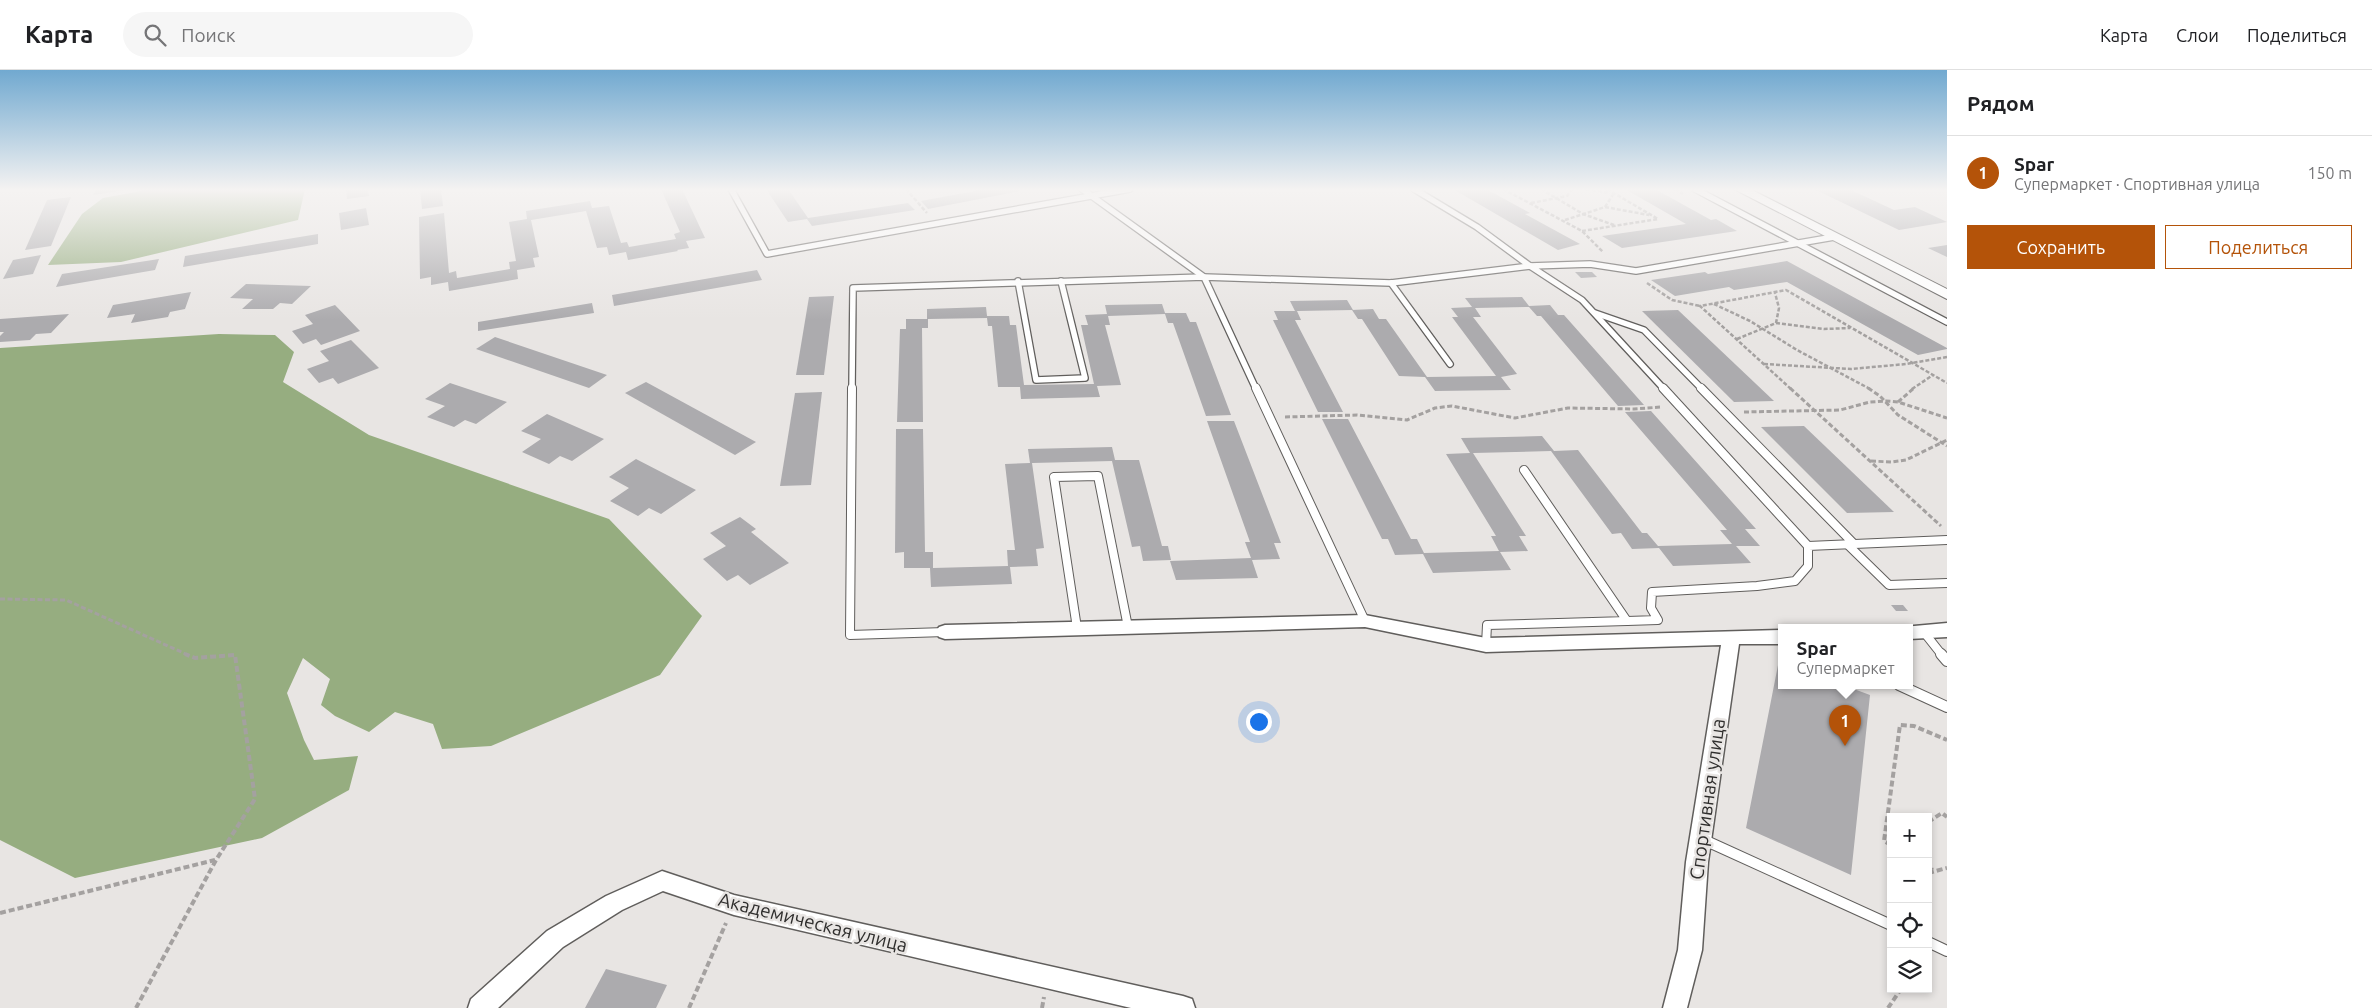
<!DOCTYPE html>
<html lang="ru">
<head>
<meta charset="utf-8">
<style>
  body { margin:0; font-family:Ubuntu,sans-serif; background:#f6f6f6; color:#202124 }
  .controls { position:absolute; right:15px; bottom:15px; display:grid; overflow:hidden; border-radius:0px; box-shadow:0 2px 8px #0003 }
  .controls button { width:45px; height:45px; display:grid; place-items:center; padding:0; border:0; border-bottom:1px solid #e0e0e0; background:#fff; color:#202124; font:25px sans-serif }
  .you { position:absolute; left:1258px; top:651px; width:18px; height:18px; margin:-12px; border:4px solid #fff; border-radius:50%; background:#1a73e8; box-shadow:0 0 0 8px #1a73e833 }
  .badge { display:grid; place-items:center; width:32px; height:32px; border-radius:50%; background:#b45309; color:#fff; font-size:16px; font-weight:700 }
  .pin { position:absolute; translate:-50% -41px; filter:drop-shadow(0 1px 2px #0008) }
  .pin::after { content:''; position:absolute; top:26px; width:18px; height:15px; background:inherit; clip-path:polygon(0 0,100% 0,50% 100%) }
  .popup { position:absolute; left:1778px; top:554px; width:135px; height:65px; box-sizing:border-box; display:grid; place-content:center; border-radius:0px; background:#fff; filter:drop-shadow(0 1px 4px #0005); font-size:16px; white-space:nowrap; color:#757577 }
  .popup b { font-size:19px; color:#202124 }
  .popup::after { content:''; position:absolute; left:50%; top:100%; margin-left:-10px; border:10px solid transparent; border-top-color:#fff }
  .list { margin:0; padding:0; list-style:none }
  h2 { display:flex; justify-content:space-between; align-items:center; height:65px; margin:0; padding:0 20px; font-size:21px }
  h2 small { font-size:16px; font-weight:400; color:#757577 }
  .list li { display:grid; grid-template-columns:32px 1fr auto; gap:15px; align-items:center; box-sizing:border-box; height:75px; padding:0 20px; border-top:1px solid #e0e0e0 }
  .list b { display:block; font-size:19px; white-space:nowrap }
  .list p { margin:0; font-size:16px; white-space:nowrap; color:#757577 }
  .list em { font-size:16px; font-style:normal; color:#757577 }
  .actions { display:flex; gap:10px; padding:15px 20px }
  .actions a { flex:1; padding:11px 0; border:1px solid #b45309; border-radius:0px; text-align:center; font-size:18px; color:#b45309 }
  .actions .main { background:#b45309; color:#fff }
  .icon { flex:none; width:28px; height:28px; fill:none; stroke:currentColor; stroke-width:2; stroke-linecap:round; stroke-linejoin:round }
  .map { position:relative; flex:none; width:1947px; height:938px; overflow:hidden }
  header { display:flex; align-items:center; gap:30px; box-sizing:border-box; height:70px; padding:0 25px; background:#fff; border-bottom:1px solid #e0e0e0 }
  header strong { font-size:24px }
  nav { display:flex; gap:28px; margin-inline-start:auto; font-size:18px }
  .search { width:350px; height:45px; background:#f6f6f6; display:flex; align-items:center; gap:12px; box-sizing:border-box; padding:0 18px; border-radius:28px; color:#757577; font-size:19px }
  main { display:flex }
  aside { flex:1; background:#fff }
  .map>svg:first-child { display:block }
  .forest { fill:#96ad80 }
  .building { fill:#acabae }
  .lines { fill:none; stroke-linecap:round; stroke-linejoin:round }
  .service-far2-casing { stroke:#605e5c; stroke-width:8 }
  .service-far1-casing { stroke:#605e5c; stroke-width:10 }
  .service-casing { stroke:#605e5c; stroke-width:12 }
  .minor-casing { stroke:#605e5c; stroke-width:3 }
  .tertiary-casing { stroke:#605e5c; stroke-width:2 }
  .path-far2 { stroke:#a4a1a0; stroke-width:2.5; stroke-dasharray:4 2; stroke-linecap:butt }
  .path-far1 { stroke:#a4a1a0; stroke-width:3; stroke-dasharray:5 2.5; stroke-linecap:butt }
  .path { stroke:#a4a1a0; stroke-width:4; stroke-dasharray:6 3; stroke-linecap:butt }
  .service-far2 { stroke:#fff; stroke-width:5.5 }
  .service-far1 { stroke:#fff; stroke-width:8 }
  .service { stroke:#fff; stroke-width:10 }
  .minor { fill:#fff; fill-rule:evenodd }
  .tertiary { fill:#fff; fill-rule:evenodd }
  .labels { text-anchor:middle; stroke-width:5; stroke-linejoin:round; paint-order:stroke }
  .near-street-label { font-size:19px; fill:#2f2e2d; stroke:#e8e5e3 }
</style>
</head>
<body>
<header>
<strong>Карта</strong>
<div class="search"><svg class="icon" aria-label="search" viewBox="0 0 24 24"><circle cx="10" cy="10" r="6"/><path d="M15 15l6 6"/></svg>Поиск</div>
<nav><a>Карта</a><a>Слои</a><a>Поделиться</a></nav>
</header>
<main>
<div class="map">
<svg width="1947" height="938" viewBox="0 0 1947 938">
  <rect width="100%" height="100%" fill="#e8e5e3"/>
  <g class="forest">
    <path d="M152,119H305L298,150L121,192L48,195L82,144L103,128Z"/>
    <path d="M219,264L275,265L294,282L283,312L369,365L609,449L702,546L660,605L491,676L442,679L433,654L395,642L369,662L335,646L321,635L330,609L303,588L287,623L304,670L314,690L358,686L349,720L262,768L75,808L0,770V278Z"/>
  </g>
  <g class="building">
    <path d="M96,119H126V120L93,125Z"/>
    <path d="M346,119H368L369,126L347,129Z"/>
    <path d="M420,119H441L443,136L422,139Z"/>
    <path d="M661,119H682L705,168L686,171L689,178L677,180L678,181L628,190L626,182L609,185L607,177L597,178L586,141L531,150L539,187L533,188L535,197L517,200L518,209L449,221L448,212L431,215V207L420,209L419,147L444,143L449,203L456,201L457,208L510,199L509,192L516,191L509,152L527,149L526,141L590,131L592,138L609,136L621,173L627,172L629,177L676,169L674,164L680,162Z"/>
    <path d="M766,119H788L808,148L908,133L915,140L812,156L807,149L788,152Z"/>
    <path d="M986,119H1018L1020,121L928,139L921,131Z"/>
    <path d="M1453,119H1486L1530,143L1525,144L1580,174L1558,180Z"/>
    <path d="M1625,119H1655L1711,150L1716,149L1737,161L1622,178L1602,166L1686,154Z"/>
    <path d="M1814,119H1849L1894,140L1915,137L1947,152L1899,160Z"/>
    <path d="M71,127L51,176L25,180L47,130Z"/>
    <path d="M366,138L369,155L341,160L339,143Z"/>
    <path d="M318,164V174L183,197L185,186Z"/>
    <path d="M1947,175V187L1928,178Z"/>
    <path d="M41,185L33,204L3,209L13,190Z"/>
    <path d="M159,189L155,200L56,217L62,204Z"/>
    <path d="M1787,191L1947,278V279L1918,285L1787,212L1734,220L1729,217L1675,226L1651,210L1705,202L1708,204Z"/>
    <path d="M757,200L762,210L614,236L612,225Z"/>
    <path d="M1575,202H1592L1597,207L1581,208Z"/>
    <path d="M246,214L311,216L292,234L280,233L273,239H242L253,229L230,228Z"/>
    <path d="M191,222L185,239L170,242L168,247L131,253L135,244L107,248L113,235Z"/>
    <path d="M834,226L824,305H796L809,227Z"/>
    <path d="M1522,227L1529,236L1550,235L1558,245H1564L1644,335L1618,336L1541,246H1537L1529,237L1475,238L1481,247H1473L1517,304L1501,307L1511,320L1435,321L1425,307L1399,306L1362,249H1358L1352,240L1373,239L1379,249H1386L1427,307L1496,306L1452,247H1458L1451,238L1472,237L1465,228Z"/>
    <path d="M1347,230L1353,240L1297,241L1301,250H1295L1343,342H1318L1273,250H1278L1274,241H1295L1290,231Z"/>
    <path d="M592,233L594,243L478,261V252Z"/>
    <path d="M1162,234L1165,243H1186L1190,252H1196L1231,345L1206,346L1173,253H1168L1165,244L1108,246L1110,255H1105L1121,315L1097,316L1100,327L1021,329L1020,317H998L992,256H988L987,248L928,249V258H922L923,352H897L900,259H906V249H927V239L986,237L987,246H1009L1010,255H1016L1024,315L1094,314L1081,255H1088L1085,245L1107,244L1105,235Z"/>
    <path d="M335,235L360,261L321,275L316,269L303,274L292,261L313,254L305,245Z"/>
    <path d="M1678,240L1774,331L1734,332L1642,241Z"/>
    <path d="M69,244L51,263L36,264L30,270L0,272V266L4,262H0V249Z"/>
    <path d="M495,267L607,305L589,318L476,279Z"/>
    <path d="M351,270L379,298L338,314L333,308L319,313L307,299L329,291L320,281Z"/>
    <path d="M646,312L756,372L735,385L625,323Z"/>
    <path d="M450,313L507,332L476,354L465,350L454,357L427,347L445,336L425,329Z"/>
    <path d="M822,322L811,415L780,416L795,323Z"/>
    <path d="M1651,341L1756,459H1745L1760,476H1736L1751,493L1673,496L1659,478L1632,479L1621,463L1612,464L1551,381L1473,383L1526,466H1519L1528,481L1500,482L1511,500L1433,503L1423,484L1395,485L1388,469H1382L1322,349H1348L1411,469H1417L1424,483L1499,481L1491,466H1496L1446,384L1470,383L1461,368L1542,366L1554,381L1578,380L1642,463H1647L1658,476L1732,474L1720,460H1727L1625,342Z"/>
    <path d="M547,344L604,369L572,391L560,386L549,394L522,382L541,369L521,361Z"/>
    <path d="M1207,351H1234L1281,473H1274L1280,489L1252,490L1258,508L1176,510L1170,491L1251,488L1245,472H1250Z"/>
    <path d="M1804,356L1894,442L1847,443L1761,357Z"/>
    <path d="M896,359H923L925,482H933V498L1008,496L1007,480H1015L1005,394L1030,393L1028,379L1112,377L1115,390H1139L1162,476H1168L1171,490L1143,491L1140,476L1132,477L1112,391L1032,393L1044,478L1036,479L1038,496L1010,497L1012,514L931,517L930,498H904V482L895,483Z"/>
    <path d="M636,389L696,420L661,444L649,438L638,446L610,431L629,418L609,407Z"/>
    <path d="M740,447L756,459L751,462L789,493L750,515L738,505L727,511L703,489L726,476L710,463Z"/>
    <path d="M1891,535H1903L1908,541H1896Z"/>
    <path d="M1779,590L1781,591V615H1843L1870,625L1851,805L1746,758Z"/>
    <path d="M606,899L667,915L656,938H585Z"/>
  </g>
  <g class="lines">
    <defs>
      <g id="service-far2">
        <path d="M731,119L767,184L1130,119"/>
        <path d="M1082,119L1204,207L1256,319"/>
        <path d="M1414,119L1477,157L1530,196"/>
        <path d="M1695,119L1947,252"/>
        <path d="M1018,211L1036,310L1085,308L1061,211"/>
        <path d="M1391,213L1450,294"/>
        <path d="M1595,243L1644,260L1702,319"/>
        <path d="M852,319L853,218L1204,207L1391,213L1530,196"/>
        <path d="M1664,319L1582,230L1530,196L1590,194L1636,201L1834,167"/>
      </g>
      <g id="service-far1">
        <path d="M852,318L850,565L945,562"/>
        <path d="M1256,318L1365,551"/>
        <path d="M1663,318L1808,476"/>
        <path d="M1701,318L1854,474"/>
        <path d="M1847,474L1889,515L1947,513"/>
        <path d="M1627,551L1658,550L1651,538L1652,522L1757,516L1795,511L1808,496V476L1947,470"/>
        <path d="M1077,558L1054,407L1098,406L1128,557"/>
        <path d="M1923,561L1942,585"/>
        <path d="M1486,575L1487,555L1627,551L1524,400"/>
      </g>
      <g id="service">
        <path d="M1941,584L1947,591"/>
        <path d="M1899,615L1947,637"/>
        <path d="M1702,769L1891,855"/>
        <path d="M1928,872L1947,881"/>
      </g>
      <g id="minor">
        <path d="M1365,545L1486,568L1781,560V574H1739L1708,792L1702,880L1687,938H1663L1678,880L1686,792L1721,575L1486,582L1365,557L945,569L939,567L936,562L939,557L945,555Z"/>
        <path d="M1947,553V567L1909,569V557H1903Z"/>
        <path d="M662,801L734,825L1183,926L1192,929L1195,938H1131L734,845L663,821L622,840L563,877L498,938H468L471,929L547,861L606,826Z"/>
      </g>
      <path id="tertiary" d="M1734,119H1750L1947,219V229Z"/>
    </defs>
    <use href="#service-far2" class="service-far2-casing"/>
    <use href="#service-far1" class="service-far1-casing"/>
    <use href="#service" class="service-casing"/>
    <use href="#minor" class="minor-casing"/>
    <use href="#tertiary" class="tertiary-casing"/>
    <g class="path-far2">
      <path d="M906,119L927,143"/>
      <path d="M1503,119L1582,161L1603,182"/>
      <path d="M1541,119L1583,144L1614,155"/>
      <path d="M1586,119L1610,123"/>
      <path d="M1675,119L1683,124"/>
      <path d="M1531,133L1567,126L1572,119"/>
      <path d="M1605,137L1649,145"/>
      <path d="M1565,150L1605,137L1614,123"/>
      <path d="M1582,161L1658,149L1607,119"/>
      <path d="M1647,213L1672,230L1700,236"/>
      <path d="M1714,234L1750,251L1797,280L1870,319"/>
      <path d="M1776,253L1824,259L1850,258"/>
      <path d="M1737,269L1776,253L1779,238L1775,223"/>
      <path d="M1764,294L1851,299L1906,294L1947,287"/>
      <path d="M1791,319L1700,236L1786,220L1947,313"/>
      <path d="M1912,319L1933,305"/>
    </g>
    <g class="path-far1">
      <path d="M1790,318L1941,456"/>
      <path d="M1868,318L1880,326L1898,345L1947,376"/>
      <path d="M1898,332L1914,318"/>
      <path d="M1744,342L1840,340L1870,332L1886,331L1898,332L1947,348"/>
      <path d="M1285,347L1357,345L1407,350L1435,338L1452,336L1515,348L1568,338L1634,339L1661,337"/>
      <path d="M1871,391L1891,392L1906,390L1947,370"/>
      <path d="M0,529L66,530L188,585"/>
    </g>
    <g class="path">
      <path d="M1928,752L1942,743L1947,747"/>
      <path d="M1891,775L1884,771L1900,655L1914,656L1947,670"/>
      <path d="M1928,790L1932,800"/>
      <path d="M1928,803L1947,798"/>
      <path d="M0,843L215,790"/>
      <path d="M136,938L216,790L255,729L235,585L195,588L185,584"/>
      <path d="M689,938L726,853"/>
      <path d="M1042,938L1044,927"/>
      <path d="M1888,938L1901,919"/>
    </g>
    <use href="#service-far2" class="service-far2"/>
    <use href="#service-far1" class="service-far1"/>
    <use href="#service" class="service"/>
    <use href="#minor" class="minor"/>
    <use href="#tertiary" class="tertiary"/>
  </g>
  <linearGradient id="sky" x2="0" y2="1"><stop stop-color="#71a9d0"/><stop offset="0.48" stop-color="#f5f3f2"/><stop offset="1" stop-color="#f5f3f2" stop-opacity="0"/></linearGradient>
  <rect width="1947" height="250" fill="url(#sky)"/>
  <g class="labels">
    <g class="near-street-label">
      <text transform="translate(1707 729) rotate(-82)" y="7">Спортивная улица</text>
      <text transform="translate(813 852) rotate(14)" y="7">Академическая улица</text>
    </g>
  </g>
</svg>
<div class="controls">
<button>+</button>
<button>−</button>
<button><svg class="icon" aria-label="locate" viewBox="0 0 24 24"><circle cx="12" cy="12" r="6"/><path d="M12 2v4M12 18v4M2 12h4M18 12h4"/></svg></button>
<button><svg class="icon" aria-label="layers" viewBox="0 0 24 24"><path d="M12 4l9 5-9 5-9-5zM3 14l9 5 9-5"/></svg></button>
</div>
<div class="you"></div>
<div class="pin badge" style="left:1845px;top:676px">1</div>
<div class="popup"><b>Spar</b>Супермаркет</div>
</div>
<aside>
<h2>Рядом<small></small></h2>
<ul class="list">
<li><span class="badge">1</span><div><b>Spar</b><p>Супермаркет · Спортивная улица</p></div><em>150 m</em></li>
</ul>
<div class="actions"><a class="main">Сохранить</a><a>Поделиться</a></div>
</aside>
</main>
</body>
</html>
